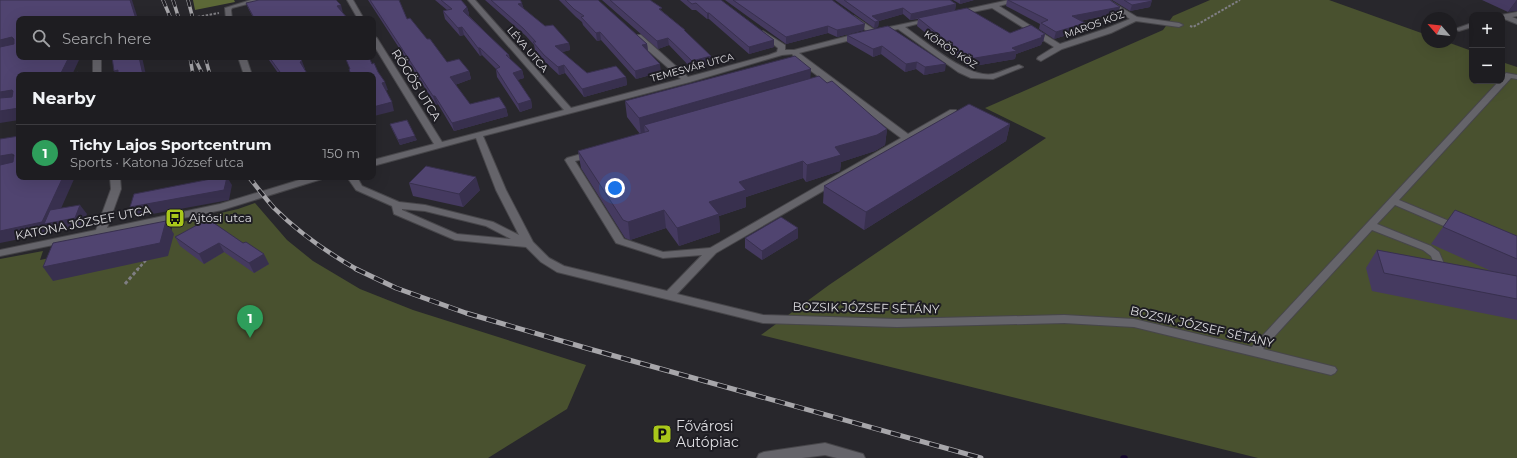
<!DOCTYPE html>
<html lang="en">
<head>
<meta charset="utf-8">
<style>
  body { margin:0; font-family:Montserrat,sans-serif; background:#26262a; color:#f1f3f6 }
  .controls { position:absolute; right:12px; top:12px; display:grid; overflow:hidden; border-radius:8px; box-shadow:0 4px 16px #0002 }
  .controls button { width:36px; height:36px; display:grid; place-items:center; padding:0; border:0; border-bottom:1px solid #3c3b3f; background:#1e1d21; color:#f1f3f6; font:20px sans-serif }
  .compass { position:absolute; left:1421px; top:12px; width:36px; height:36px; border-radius:50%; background:#1e1d21; box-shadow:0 4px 16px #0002; rotate:298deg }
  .you { position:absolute; left:615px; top:188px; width:14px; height:14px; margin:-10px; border:3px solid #fff; border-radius:50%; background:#1a73e8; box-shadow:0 0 0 6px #1a73e833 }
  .badge { display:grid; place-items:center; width:26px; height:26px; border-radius:50%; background:#a9c71a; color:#fff; font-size:13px; font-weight:700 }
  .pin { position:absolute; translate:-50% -33px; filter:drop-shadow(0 1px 2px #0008) }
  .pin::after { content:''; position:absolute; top:21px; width:14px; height:12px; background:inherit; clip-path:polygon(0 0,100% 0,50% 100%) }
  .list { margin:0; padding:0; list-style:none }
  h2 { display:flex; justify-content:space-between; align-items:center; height:52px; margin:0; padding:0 16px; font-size:17px }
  h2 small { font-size:13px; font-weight:400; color:#a1a2a5 }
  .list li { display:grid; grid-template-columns:26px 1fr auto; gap:12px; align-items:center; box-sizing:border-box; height:56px; padding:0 16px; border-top:1px solid #3c3b3f }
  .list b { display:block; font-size:15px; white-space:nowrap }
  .list p { margin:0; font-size:13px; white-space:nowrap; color:#a1a2a5 }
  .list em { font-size:13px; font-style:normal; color:#a1a2a5 }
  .icon { flex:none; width:22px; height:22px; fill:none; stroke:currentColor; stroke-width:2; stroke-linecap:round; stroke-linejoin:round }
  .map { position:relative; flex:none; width:1517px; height:458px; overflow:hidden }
  .search { position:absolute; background:#1e1d21; box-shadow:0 4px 16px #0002; left:16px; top:16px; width:360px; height:44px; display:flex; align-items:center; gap:10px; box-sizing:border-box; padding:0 14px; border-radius:8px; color:#a1a2a5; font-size:15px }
  .panel { position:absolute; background:#1e1d21; box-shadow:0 4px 16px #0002; left:16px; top:72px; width:360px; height:108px; border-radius:8px }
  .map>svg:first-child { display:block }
  .green { fill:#49512f }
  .forest { fill:#5c6837 }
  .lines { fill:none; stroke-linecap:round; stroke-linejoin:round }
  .stream { stroke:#14062c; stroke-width:5.5 }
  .minor-casing { stroke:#47464a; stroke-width:2 }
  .path-far2 { stroke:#7f7e83; stroke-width:2; stroke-dasharray:2.5 1.5; stroke-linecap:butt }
  .path-far1 { stroke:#7f7e83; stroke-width:2.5; stroke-dasharray:3 2; stroke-linecap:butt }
  .path { stroke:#7f7e83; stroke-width:3; stroke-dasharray:3.5 2.5; stroke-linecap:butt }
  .minor { fill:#65646a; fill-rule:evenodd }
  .rail-far2-casing { stroke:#a7a6aa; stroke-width:3.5 }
  .rail-far1-casing { stroke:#a7a6aa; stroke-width:4.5 }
  .rail-casing { stroke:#a7a6aa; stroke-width:5 }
  .rail-far2 { stroke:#1e1d23; stroke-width:2.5; stroke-dasharray:7; stroke-linecap:butt }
  .rail-far1 { stroke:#1e1d23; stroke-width:3; stroke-dasharray:8; stroke-linecap:butt }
  .rail { stroke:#1e1d23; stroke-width:3.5; stroke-dasharray:10; stroke-linecap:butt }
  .wall { fill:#453a60 }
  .shaded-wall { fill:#38304e }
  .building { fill:#504470; stroke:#38304e }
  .labels { text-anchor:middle; stroke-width:4; stroke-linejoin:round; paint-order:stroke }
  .far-street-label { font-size:10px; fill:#dfdee2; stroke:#1e1d23 }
  .street-label { font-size:12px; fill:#dfdee2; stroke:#1e1d23 }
  .poi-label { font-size:12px; fill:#dfdee2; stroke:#1e1d23; text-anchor:start }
  .near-poi-label { font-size:14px; fill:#dfdee2; stroke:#1e1d23; text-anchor:start }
</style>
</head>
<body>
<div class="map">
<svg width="1517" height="458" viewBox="0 0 1517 458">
  <rect width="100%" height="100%" fill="#28272c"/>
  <g class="green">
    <path d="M1210,0H1329L1427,35V42H1447L1472,51V81H1502V62L1517,67V458H1258L761,335L829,285L1046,138L985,108L1163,30L1173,16Z"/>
    <path d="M255,203L287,240L313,261L360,289L413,310L586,365L567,409L488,458H0V259L43,251L40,260L171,232L173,224L238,209Z"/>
  </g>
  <path class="forest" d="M193,0H234L235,2L195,10Z"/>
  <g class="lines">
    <path class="stream" d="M1123,458H1125"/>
    <defs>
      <g id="minor">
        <path d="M251,0H263L232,8L231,10L232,19H226L225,8Z"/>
        <path d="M347,0H353L364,19H358Z"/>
        <path d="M468,0H475L571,108L681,79L635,39V35H641L688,77L769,55L777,52L778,48L759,33L763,31L785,45V50H794L860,33H863V37L799,53L908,134L950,110H956L957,112L956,114L716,253L677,294L763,315L897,319L1064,315L1134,319L1252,347L1499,81H1502V78L1506,73L1517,75V79L1511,78L1399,200L1461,226L1462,228L1461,230H1453L1395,205L1377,224L1431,246L1439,252L1448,273L1447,276H1439L1431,256L1423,250L1372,230L1263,349L1335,367L1337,370L1335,373L1331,375L1134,327L1064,323L897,327L763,323L557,272L541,262L526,247L455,240L394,214L392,206L356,190L347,177H357L362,186L399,202L425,205L493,222L519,235L496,190L476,138L373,166V160L434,144L373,44V36L377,38L442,142L564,110ZM792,54L799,62L901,138L710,248L663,252L624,239L575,161L595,156L596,154L595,152L592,151L567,158L565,160L616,243L663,258L702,255L667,291L564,266L549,258L533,242L506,190L483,136L690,82L782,55ZM402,209L425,211L486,226L511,239L457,234L402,210Z"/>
        <path d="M1009,0H1021L999,6L1060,44L1105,29L1130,19L1101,0H1109L1137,17L1179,23L1183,25L1179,27L1136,21L1111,33L1062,49L1041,61L1037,59L1038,57L1054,47L992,8L958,15L955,13L958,11Z"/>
        <path d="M1517,12V16L1512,17L1517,19V24L1502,18L1501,15Z"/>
        <path d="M854,16L875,30L932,18V20L905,27C925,41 968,79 993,74C1002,72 1010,67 1019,65L1023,67L993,79L971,78L958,72L898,29L870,34L852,19L851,18Z"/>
        <path d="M1472,23V27L1459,31L1455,29Z"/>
        <rect x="93" y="57" width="8" height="18"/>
        <path d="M238,57H246L252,75H244Z"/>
        <path d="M110,177H120L121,189L107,228L220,204L309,177H324L322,179L222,210L0,256V250L96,230L111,189Z"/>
        <path d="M825,443L863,454L865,458H837L825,455L802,458H757L759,454L764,452Z"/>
      </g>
    </defs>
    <use href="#minor" class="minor-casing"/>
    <g class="path-far2">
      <path d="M186,19L219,13"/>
      <path d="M1190,26L1193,27L1240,0"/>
    </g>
    <path class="path-far1" d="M137,270L147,259"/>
    <path class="path" d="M125,284L138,269"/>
    <use href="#minor" class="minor"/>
    <defs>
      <g id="rail-far2">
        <path d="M163,0L171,19"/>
        <path d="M173,0L179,19"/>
        <path d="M188,0L193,19"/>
        <path d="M190,57L193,75"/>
        <path d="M194,57L203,75"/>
        <path d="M205,57L210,75"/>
      </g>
      <path id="rail-far1" d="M249,177C257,187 265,198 274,208C299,233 328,253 358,270"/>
      <path id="rail" d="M356,269L396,288L466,313L586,348L981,458"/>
    </defs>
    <use href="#rail-far2" class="rail-far2-casing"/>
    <use href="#rail-far1" class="rail-far1-casing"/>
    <use href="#rail" class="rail-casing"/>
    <use href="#rail-far2" class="rail-far2"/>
    <use href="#rail-far1" class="rail-far1"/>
    <use href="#rail" class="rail"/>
  </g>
  <g class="wall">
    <path d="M368,0H399L407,19L427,39L447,62L469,71L471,79L455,85L470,104L506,108L508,116L454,131L438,104L436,105Z"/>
    <path d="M435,0H461L467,7L469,14L468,15L509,55L510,59L522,70L524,78L517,80L531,100L532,108L520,112L497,77L496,69L482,55L480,56L464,35L460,36L445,19L443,11L447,10Z"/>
    <path d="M485,0H520L524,9L545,26L569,43L570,50L562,52L587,73L626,77L627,85L584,97L565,73L559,75L545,62L535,50L534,45L526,36Z"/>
    <path d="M559,0H598L647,44L648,51L661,72L636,79L601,40L597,41L583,25L582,22L576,17Z"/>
    <path d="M602,0H650L662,11L685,30V32L711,56V63L692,69L669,45L658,49Z"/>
    <path d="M680,0H721L774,40V47L749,54L709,19H707L696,10H692Z"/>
    <path d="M725,0H832L864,30L837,37L828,33L786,44Z"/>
    <path d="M835,0H950L956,4L955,10L1010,33L1045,34L1043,42H1042L1041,45L1016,54L1015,59L968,67L917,26L918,19L910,20L903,14L879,21L878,27L874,28Z"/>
    <path d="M953,0H974L960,4Z"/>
    <path d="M1007,0H1110L1120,7L1118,13L1080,21L1083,30L1054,39L1039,29L1040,24L1006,6Z"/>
    <path d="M1112,0H1151L1150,7L1130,11Z"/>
    <path d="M1482,0H1517L1508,12Z"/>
    <path d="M246,3L343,13L348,19H254L249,10Z"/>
    <path d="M888,26L945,71L924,75L916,69L905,72L881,54L873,57L847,42V35Z"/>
    <path d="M267,57H298L305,69L278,73L269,60Z"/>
    <path d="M811,78L827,83L887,129L885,145L875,151L841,162L840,171L806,182L803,178L746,197V207L719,216L720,232L679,246L666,228L630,240L625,238L581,168L578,151L640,134L627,117L625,101Z"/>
    <path d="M390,124L417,140L400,145L392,129Z"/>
    <path d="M1010,124L1006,141L864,230L823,203L824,186Z"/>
    <path d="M409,183L480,190L463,207L413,196Z"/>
    <path d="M208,219L269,264L254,273L224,252L204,264L180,246L175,237Z"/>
    <path d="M1443,227L1517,236V320L1372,291L1366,268L1377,250L1491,271L1431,244Z"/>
    <path d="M745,238H798L762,260L745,248Z"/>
  </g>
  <g class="shaded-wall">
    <path d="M130,0H132L138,19H136Z"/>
    <path d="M960,0H974L960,4Z"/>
    <path d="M1517,0V11L1508,12L1516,1Z"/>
    <path d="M1152,1L1150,7L1130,11L1132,5Z"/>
    <path d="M522,3L524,10L518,4Z"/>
    <path d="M956,4L955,10L910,20L911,14Z"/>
    <path d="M341,5L343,13L340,14L337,6Z"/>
    <path d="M467,7L469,14L465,18L463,11Z"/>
    <path d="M1120,7L1118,13L1070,23L1072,16Z"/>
    <path d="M903,8V14L875,22L872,16Z"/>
    <rect x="707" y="13" width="2" height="6"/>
    <path d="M879,21L878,27L874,28L875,22Z"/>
    <path d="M1085,23L1083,30L1054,39L1056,32Z"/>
    <path d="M865,24L864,30L837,37V30Z"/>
    <path d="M828,26V33L786,44V37Z"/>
    <path d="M462,27L464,35L460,36L458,28Z"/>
    <path d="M600,32L601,40L597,41L596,33Z"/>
    <path d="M1045,34L1043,42H1042L1041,45L1016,54L1015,59L968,67L969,59L1012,48Z"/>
    <path d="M12,37L19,48L0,51V40Z"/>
    <path d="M668,38L669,45L658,49L657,41Z"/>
    <path d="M774,40V47L749,54V47Z"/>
    <path d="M569,43L570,50L556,54L555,46Z"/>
    <path d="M647,44L648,51L642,45Z"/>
    <path d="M882,46L881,54L873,57V49Z"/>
    <path d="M478,48H480L482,55L480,56Z"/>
    <path d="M711,56V63L692,69V61Z"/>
    <path d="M69,57H79V60L72,75H60Z"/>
    <path d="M139,57H143H142L146,75H143Z"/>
    <path d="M302,61L305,69L303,70L300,62Z"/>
    <path d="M917,62L916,69L905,72L906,64Z"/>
    <path d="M660,64L661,72L636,79L635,71Z"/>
    <path d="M946,64L945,71L924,75L925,67Z"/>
    <path d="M564,65L565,73L559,75L558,67Z"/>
    <path d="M811,69L810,85L649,131L644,125L645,134L641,135L639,118Z"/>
    <path d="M118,70L121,75H117L114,71Z"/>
    <path d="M522,70L524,78L514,81L513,73Z"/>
    <path d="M469,71L471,79L452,86L450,77Z"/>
    <path d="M626,77L627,85L584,97L582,89Z"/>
    <path d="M385,82L388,90L385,91L382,83Z"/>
    <path d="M12,90L19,101L0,104V92Z"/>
    <path d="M433,96H435L438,104L436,105Z"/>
    <path d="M531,100L532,108L520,112L518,104Z"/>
    <path d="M392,102L394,111L374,116L373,114V107Z"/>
    <path d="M19,108V120L0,123V111Z"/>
    <path d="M506,108L508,116L454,131L452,123Z"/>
    <path d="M1010,124L1006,141L864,230L866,212Z"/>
    <path d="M887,129L885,145L875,151L841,162L840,171L806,182L807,165L835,147Z"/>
    <path d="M415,136L417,140L400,145L398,140Z"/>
    <path d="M12,154L19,164L0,167V156Z"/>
    <path d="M803,161V178L746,197V207L719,216L720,232L679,246L677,228L709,202L739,182Z"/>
    <path d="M63,177H75L55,222L80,205L87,214L82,227L51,233L50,232V233L0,243V231Z"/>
    <path d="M227,177L232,185L229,200L136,217L130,207Z"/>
    <path d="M476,177L480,190L463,207L459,194Z"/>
    <path d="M664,210L666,228L630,240L628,222Z"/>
    <path d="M166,221L174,234L168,256L53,281L43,267Z"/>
    <path d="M798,228V238L762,260V251Z"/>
    <path d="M219,243L224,252L204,264L199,254Z"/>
    <path d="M264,254L269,264L254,273L249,263Z"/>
  </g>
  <g class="building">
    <path d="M0,0H130L136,19H104L103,17L95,19H19V57H69L60,75H19V108L0,111V98L12,97L13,91L12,90L0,92V47L14,44V39L12,37L0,40Z"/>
    <path d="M259,0H336L341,5L337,6L348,19H254L253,16L246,3Z"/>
    <path d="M370,0H399L407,19L410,18L427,39H430L447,62L459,59L469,71L450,77L470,104L499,97L506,108L452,123L435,96H433Z"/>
    <path d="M441,0H461L467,7L463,11L509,55H506L522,70L513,73L531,100L518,104L496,69L500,67L480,48H478L462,27L458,28L443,11L452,9Z"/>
    <path d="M491,0H520L522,3L518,4L545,26L553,25L569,43L555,46L587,73L616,66L626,77L582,89L564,65L558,67L544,55L533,42H536L524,29Z"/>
    <path d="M565,0H598L647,44L642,45L660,64L635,71L600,32L596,33L581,17L584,16L574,9Z"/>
    <path d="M610,0H650L662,8L659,9L685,30H684L711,56L692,61L668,38L657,41Z"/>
    <path d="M687,0H721L774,40L749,47L709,13H707L696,3L692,4Z"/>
    <path d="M733,0H832L865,24L837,30L828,26L786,37Z"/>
    <path d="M844,0H950L956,4L911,14L903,8L872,16L879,21L875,22Z"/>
    <path d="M1008,0H1110L1120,7L1072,16L1085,23L1056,32L1041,23L1048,20Z"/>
    <path d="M1124,0H1151L1152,1L1132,5Z"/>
    <path d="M967,8L1010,33L1031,25L1045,34L1041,36L1043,37L1012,48L1017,51L969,59L918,18Z"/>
    <path d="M888,26L946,64L925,67L917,62L906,64L882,46L873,49L847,35Z"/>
    <path d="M795,56L811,69L639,118L625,101Z"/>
    <path d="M112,57H139L143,75H118V70L114,71Z"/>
    <path d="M269,57H298L302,61L300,62L308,75H274L273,74L280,72Z"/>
    <path d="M345,57H369L372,64L374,63L378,72L385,82L382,83L392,102L373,107V75H351L349,69H350Z"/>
    <path d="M77,72L84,75H76Z"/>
    <path d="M819,76L827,83L832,81L887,129L877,135L835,147L841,155L807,165L803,161L739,182L746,190L709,202L719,214L677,228L664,210L628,222L623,220L578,151L649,131L644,125Z"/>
    <path d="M969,104L1010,124L866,212L824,186Z"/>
    <path d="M407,120L415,136L398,140L390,124Z"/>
    <path d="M19,136V177H63L42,222L0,231V165L13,162L14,155L12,154L0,156V139Z"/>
    <path d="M426,166L476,177L459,194L409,183Z"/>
    <path d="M221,177H227L224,190L130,207L134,194Z"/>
    <path d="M80,205L75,218L44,224L50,210Z"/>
    <path d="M1455,210L1517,236V259L1443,227Z"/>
    <path d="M781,217L798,228L762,251L745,238Z"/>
    <path d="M208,219L243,243L246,242L264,254L249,263L219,243L199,254L175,237Z"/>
    <path d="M166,221L160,243L43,267L53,243Z"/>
    <path d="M1377,250L1517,276V299L1384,273Z"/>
  </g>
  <defs>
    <symbol id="bus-square" viewBox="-11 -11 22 22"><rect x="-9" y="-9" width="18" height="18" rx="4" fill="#a9c71a" stroke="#1e1d23"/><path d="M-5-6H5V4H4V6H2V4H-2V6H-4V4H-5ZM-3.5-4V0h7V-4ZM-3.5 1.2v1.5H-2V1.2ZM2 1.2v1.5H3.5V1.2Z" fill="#111"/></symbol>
    <symbol id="parking-square" viewBox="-11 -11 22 22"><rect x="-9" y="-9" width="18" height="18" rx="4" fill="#a9c71a" stroke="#1e1d23"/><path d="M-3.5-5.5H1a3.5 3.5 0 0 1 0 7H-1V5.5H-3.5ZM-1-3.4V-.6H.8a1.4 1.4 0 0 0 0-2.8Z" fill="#111"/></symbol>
  </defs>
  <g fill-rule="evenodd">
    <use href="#bus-square" x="164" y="207" width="22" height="22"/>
    <use href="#parking-square" x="651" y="423" width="22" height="22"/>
  </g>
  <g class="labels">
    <g class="far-street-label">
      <text transform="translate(1094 24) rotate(-20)" y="4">MAROS KÖZ</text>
      <text transform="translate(528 49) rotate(49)" y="4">LÉVA UTCA</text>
      <text transform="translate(951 49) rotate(33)" y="4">KÖRÖS KÖZ</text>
      <text transform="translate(692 67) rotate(-15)" y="4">TEMESVÁR UTCA</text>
    </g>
    <g class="street-label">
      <text transform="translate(416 85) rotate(58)" y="4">RÖGÖS UTCA</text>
      <text transform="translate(83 223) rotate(-11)" y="4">KATONA JÓZSEF UTCA</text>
      <text transform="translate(866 308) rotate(1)" y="4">BOZSIK JÓZSEF SÉTÁNY</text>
      <text transform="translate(1202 327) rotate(13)" y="4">BOZSIK JÓZSEF SÉTÁNY</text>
    </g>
    <g class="poi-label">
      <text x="189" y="222">Ajtósi utca</text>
    </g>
    <g class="near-poi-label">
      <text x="676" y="431">Fővárosi<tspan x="676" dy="16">Autópiac</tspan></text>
    </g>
  </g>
</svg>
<div class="controls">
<button>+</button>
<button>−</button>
</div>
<svg class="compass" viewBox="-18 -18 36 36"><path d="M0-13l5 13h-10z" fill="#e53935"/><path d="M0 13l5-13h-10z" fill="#a1a2a5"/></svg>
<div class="you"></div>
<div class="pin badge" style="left:250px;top:338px;background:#2e9e5b">1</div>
<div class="search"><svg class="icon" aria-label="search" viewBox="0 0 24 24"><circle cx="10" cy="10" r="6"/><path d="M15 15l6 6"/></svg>Search here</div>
<section class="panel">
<h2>Nearby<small></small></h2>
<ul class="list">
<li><span class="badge" style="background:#2e9e5b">1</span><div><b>Tichy Lajos Sportcentrum</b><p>Sports · Katona József utca</p></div><em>150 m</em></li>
</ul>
</section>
</div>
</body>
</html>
